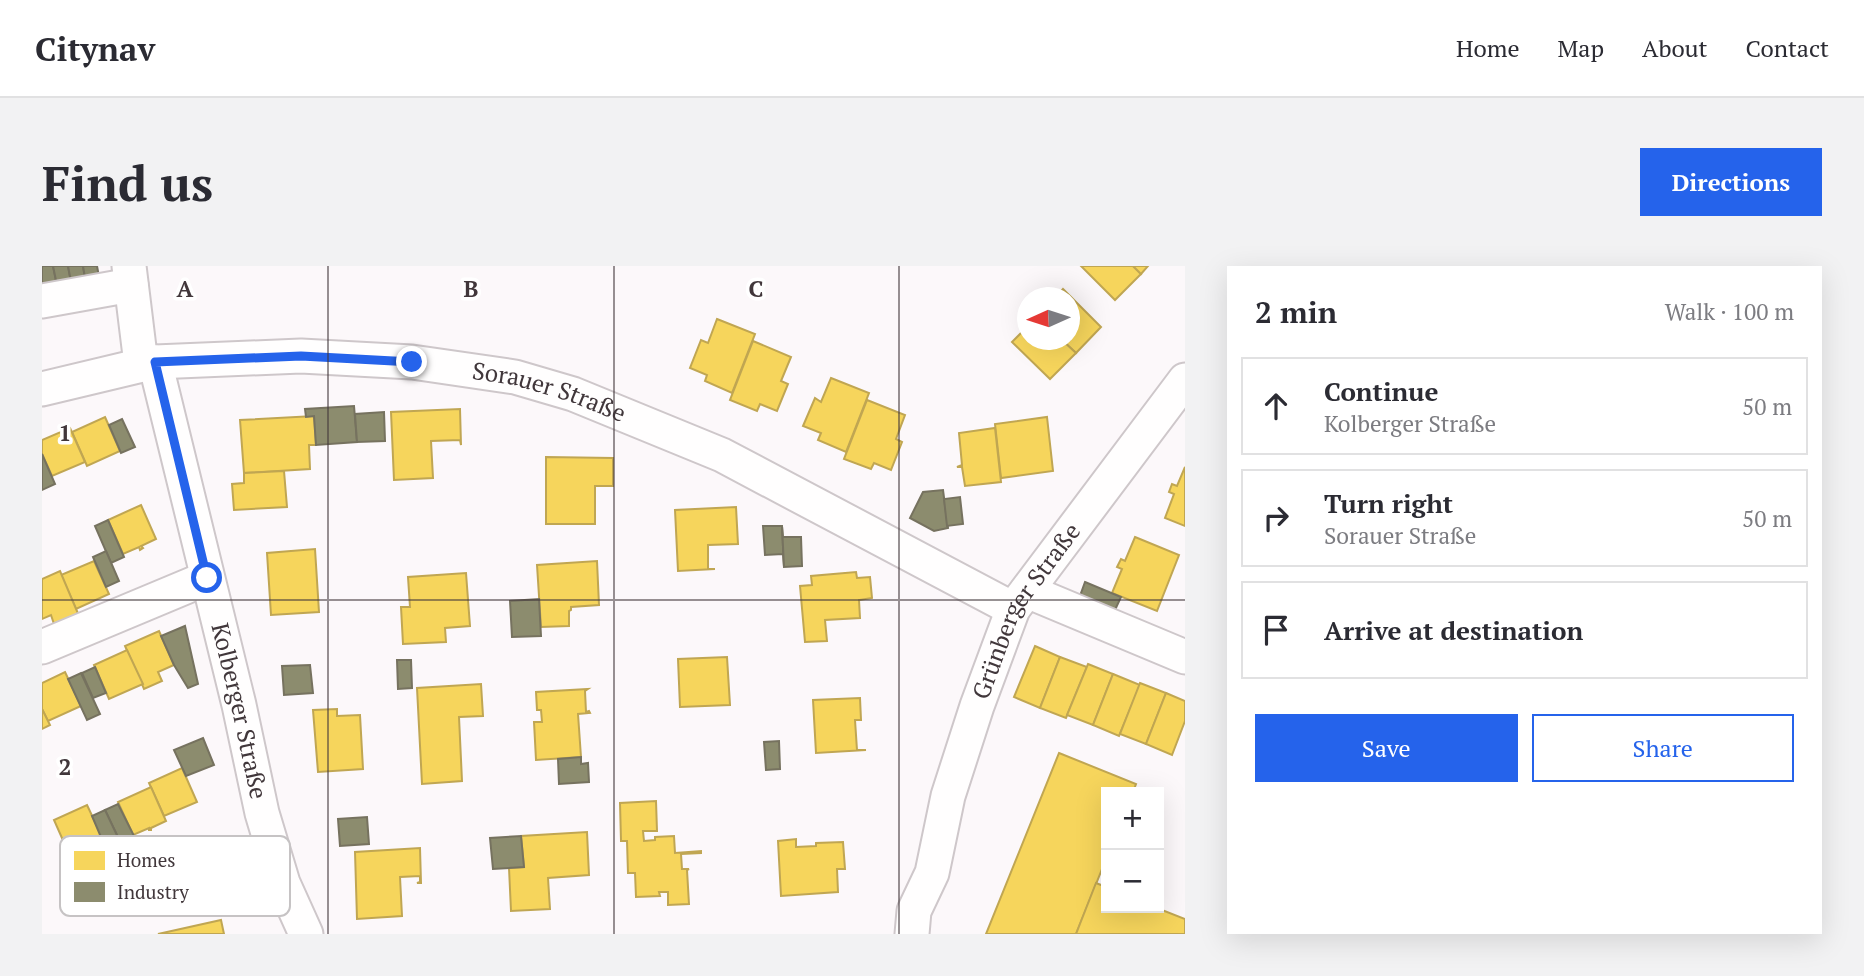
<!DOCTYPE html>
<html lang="en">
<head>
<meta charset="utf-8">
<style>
  body { margin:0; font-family:"PT Serif",serif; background:#f2f2f3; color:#2b2b33 }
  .controls { position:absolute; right:21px; bottom:21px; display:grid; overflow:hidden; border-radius:0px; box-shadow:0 7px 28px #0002 }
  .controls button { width:63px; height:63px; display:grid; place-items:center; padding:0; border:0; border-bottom:2px solid #e1e1e2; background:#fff; color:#2b2b33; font:35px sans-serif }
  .compass { position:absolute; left:975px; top:21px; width:63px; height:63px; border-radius:50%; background:#fff; box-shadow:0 7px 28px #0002; rotate:267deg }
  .stop { position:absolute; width:21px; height:21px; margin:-16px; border:5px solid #2563eb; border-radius:50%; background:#fff }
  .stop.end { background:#2563eb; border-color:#fff; box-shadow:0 2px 7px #0008 }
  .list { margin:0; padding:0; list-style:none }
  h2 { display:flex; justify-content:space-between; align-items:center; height:91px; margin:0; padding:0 28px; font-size:30px }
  h2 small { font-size:23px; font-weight:400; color:#7c7c81 }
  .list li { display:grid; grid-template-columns:46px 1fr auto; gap:21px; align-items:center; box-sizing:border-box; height:98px; margin:0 14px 14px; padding:0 14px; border:2px solid #e1e1e2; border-radius:0px }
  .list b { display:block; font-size:26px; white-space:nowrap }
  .list p { margin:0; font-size:23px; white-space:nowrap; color:#7c7c81 }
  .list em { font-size:23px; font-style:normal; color:#7c7c81 }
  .actions { display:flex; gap:14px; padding:21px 28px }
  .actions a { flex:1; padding:16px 0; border:2px solid #2563eb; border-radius:0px; text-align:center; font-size:24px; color:#2563eb }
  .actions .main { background:#2563eb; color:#fff }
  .icon { flex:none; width:38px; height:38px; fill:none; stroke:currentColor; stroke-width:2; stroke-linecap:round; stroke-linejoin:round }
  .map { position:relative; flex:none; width:1143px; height:668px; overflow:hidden; border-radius:0px }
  header { display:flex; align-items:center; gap:42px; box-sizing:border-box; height:98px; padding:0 35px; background:#fff; border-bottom:2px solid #e1e1e2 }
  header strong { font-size:33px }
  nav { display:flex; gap:38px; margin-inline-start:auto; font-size:24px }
  .intro { display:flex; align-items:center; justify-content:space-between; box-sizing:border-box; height:168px; padding:0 42px }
  h1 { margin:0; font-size:49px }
  .button { padding:18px 32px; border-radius:0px; background:#2563eb; color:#fff; font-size:24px; font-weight:700 }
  main { display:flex; gap:42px; padding:0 42px }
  aside { flex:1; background:#fff; border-radius:0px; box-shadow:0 7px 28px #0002 }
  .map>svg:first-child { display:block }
  .homes { fill:#f6d55c; stroke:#c0a652; stroke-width:2 }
  .industry { fill:#8c8c6e; stroke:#76725f; stroke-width:2 }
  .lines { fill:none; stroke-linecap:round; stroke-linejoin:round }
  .minor-casing { stroke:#cec7ca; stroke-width:37 }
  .minor { stroke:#fffefe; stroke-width:33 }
  .route { stroke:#2563eb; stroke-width:9 }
  .grid { fill:none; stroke:#41373b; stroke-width:2; stroke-opacity:0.55 }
  .labels { text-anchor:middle; stroke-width:7; stroke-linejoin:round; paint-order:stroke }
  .street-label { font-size:24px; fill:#41373b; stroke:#fff }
  .key { fill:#fff; stroke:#c6c3c4; stroke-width:2 }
  .key-label { font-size:19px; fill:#41373b }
  .grid-label { font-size:23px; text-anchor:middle; font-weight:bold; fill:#41373b; stroke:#fff; stroke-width:7; stroke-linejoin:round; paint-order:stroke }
</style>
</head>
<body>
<header>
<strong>Citynav</strong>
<nav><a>Home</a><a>Map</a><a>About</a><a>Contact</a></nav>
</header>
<div class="intro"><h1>Find us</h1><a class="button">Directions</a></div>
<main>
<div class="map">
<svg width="1143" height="668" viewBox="0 0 1143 668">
  <rect width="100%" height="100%" fill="#fcf8fa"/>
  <g class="homes">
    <path d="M1039,0H1091L1099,8L1073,34Z"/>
    <path d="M1091,0H1106L1099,8Z"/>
    <path d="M1021,23L1059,61L1034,87L1020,74H1028V32H1013Z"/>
    <path d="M675,53L713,68L690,127L663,115L665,109L648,102L659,74L666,77Z"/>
    <path d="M986,60V74H1020L1034,87L1008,113L970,76Z"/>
    <path d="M711,75L749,91L739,115L746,118L735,145L718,138L715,145L688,134Z"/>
    <path d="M789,112L827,127L804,186L776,174L779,167L761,160L773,132L779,136Z"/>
    <path d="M825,134L863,149L854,173L860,176L849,204L832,197L829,203L802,193Z"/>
    <path d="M418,143L419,179L418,174L389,175L391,212L352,214L349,146Z"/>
    <path d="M272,150L274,179H267L268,203L202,207L198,154Z"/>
    <path d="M63,151L78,185L45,200L30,166Z"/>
    <path d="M1005,151L1011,205L959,212L953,158Z"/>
    <path d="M28,162L43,196L10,210L0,188V174Z"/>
    <path d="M953,162L959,216L923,220L920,201H915L920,199L917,167Z"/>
    <path d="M504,191L571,192V220H553V258H504Z"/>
    <path d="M1143,201V260L1123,252L1132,228L1127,226L1130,218L1135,220Z"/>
    <path d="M242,205L245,241L192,244L190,218L202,217V207Z"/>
    <path d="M99,239L114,273L99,280L101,282L98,284L97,281L81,288L66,254Z"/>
    <path d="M694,241L696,278L666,279V303H673L636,305L633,244Z"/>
    <path d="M1093,271L1137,289L1115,345L1070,327L1080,303L1075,301L1079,293L1083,295Z"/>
    <path d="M273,283L277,346L229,349L225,287Z"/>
    <path d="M52,295L67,328L34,343L19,309Z"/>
    <path d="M555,295L557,339L529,341V344L527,345V360L499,361L495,299Z"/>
    <path d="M18,305L40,357L26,363L12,358L9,349L0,353V313Z"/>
    <path d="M814,306L815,312L828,311L830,332L817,334L818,352L783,354L785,375L763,376L758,320L770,319L769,310Z"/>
    <path d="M424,307L428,360L403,362L404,376L361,378L359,341H368L366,311Z"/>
    <path d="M117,365L132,399L116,406L120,415L102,423L83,380Z"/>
    <path d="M993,380L1018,391L998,442L972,431Z"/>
    <path d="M85,384L101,418L67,433L52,399Z"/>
    <path d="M685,391L688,439L638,441L636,393Z"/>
    <path d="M1018,391L1045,401L1024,452L998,442Z"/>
    <path d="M1046,398L1071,408L1051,459L1025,449Z"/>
    <path d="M23,406L39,440L6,455L0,443V417Z"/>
    <path d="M1071,408L1098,419L1077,470L1051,459Z"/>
    <path d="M1098,417L1124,427L1104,478L1078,468Z"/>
    <path d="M439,418L441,450L417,451L420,515L380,518L375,422Z"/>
    <path d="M546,423L543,425L544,446L547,445L548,447L536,448L539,491L494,494L492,456H500L499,444H495L494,426Z"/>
    <path d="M1124,427L1143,435V455L1130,489L1104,478Z"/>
    <path d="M818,432L819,454H813L815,484H824L774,487L771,434Z"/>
    <path d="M0,443L8,459L0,463Z"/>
    <path d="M295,443V450L318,449L321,503L276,506L271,444Z"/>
    <path d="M1017,487L1094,518L1091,526H1064V593L1034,668H944Z"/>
    <path d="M140,502L155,536L122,550L107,517Z"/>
    <path d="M109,521L124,555L109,562V564H107V562L91,569L76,536Z"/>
    <path d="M614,535L615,565H601L602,575L613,574V571L632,570L633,587L659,585V587L639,588L640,603H647L645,604L647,638L626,639V626H617L618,630L594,631L593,607H586L585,575H579L578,537Z"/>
    <path d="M45,539L61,573L45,580L44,582L43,581L27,588L12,554Z"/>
    <path d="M545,566L547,609L506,612L508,643L469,645L467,602L482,601L479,570Z"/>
    <path d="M754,573V581L774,580V577L801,576L803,603H795L796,626L739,630L736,575Z"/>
    <path d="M378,582L379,617H375L378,616V610L358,611L360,650L315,653L313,586Z"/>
    <path d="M1054,617L1064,621V642H1115L1143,653V668H1034Z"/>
    <path d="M179,654L182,668H116Z"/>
  </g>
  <g class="industry">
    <path d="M0,0H11L16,24L0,27Z"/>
    <path d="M11,0H26L30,21L16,24Z"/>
    <path d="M26,0H41L44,18L30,21Z"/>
    <path d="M41,0H55L58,16L44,18Z"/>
    <path d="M312,140L315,176L274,179L272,150L264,151L263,143Z"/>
    <path d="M342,146L343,175L315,176L313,148Z"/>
    <path d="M80,153L93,181L79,187L67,159Z"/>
    <path d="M0,188L13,218L0,224Z"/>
    <path d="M901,224L906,262L892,265L868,252L881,226Z"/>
    <path d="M918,231L921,258L905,260L902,233Z"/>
    <path d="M66,254L82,291L69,297L53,260Z"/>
    <path d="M721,260H740L742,301L741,288L723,289Z"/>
    <path d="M740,260L741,271H759L760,300L742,301Z"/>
    <path d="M64,285L77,315L64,321L51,291Z"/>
    <path d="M1043,316L1079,331L1073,344L1038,330Z"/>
    <path d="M497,333L499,370L470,371L468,335Z"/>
    <path d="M143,360L156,418L146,422L132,399L119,370Z"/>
    <path d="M355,394H369L370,422L356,423Z"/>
    <path d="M268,399L271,427L242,429L240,400Z"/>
    <path d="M53,401L64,427L51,432L40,407Z"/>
    <path d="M39,407L58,448L45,454L26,413Z"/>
    <path d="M161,472L172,499L144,510L132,484Z"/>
    <path d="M737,475L738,503L724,504L722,476Z"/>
    <path d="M539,491V498L546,497L547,516L517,518L516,493Z"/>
    <path d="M76,538L96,578L82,584L63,544Z"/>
    <path d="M63,544L82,584L67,590L50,550Z"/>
    <path d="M325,551L327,578L298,580L296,553Z"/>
    <path d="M479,570L482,601L451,603L448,572Z"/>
  </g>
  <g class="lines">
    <defs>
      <g id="minor">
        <path d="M87,0L99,98"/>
        <path d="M0,35L89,19"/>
        <path id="s1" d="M113,96L197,439L220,547L241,617L264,668"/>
        <path id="s2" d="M0,123L113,96L259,90L370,96L473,111L531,128L680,189L971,343"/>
        <path d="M985,325L1143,391"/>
        <path d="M0,381L165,312"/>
        <path id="s3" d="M870,668L872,645L890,607L906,530L935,440L971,343L1143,114"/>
      </g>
    </defs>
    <use href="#minor" class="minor-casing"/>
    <use href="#minor" class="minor"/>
  </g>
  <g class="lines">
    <path class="route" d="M165,312L113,96L259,90L370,96"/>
  </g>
  <path class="grid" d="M286,0V668M572,0V668M857,0V668M0,334H1143"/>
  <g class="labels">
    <g class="street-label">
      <text dy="8" stroke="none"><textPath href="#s2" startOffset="514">Sorauer Straße</textPath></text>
      <text dy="8" stroke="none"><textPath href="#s3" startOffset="346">Grünberger Straße</textPath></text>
      <text dy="8" stroke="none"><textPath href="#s1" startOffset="359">Kolberger Straße</textPath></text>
    </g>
  </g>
  <rect x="18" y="570" width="230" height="80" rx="10" class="key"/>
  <rect x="32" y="585" width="31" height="19" fill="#f6d55c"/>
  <rect x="32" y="616" width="31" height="20" fill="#8c8c6e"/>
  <g class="key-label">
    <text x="75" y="601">Homes</text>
    <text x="75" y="633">Industry</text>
  </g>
  <g class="grid-label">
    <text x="143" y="31">A</text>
    <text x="429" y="31">B</text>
    <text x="714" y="31">C</text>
    <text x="23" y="175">1</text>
    <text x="23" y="509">2</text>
  </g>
</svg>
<div class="controls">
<button>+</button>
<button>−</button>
</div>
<svg class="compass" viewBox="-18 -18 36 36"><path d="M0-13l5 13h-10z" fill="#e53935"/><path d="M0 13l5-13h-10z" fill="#7c7c81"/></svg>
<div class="stop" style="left:165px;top:312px"></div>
<div class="stop end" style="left:370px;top:96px"></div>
</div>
<aside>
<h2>2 min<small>Walk · 100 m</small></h2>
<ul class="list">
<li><svg class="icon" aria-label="ahead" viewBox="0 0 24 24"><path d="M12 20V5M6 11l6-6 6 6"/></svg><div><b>Continue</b><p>Kolberger Straße</p></div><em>50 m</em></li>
<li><svg class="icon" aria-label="right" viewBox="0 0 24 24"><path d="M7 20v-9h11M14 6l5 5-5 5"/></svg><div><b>Turn right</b><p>Sorauer Straße</p></div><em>50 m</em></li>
<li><svg class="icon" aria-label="arrive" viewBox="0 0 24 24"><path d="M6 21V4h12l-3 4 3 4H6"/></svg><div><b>Arrive at destination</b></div></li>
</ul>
<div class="actions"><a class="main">Save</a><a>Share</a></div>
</aside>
</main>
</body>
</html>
